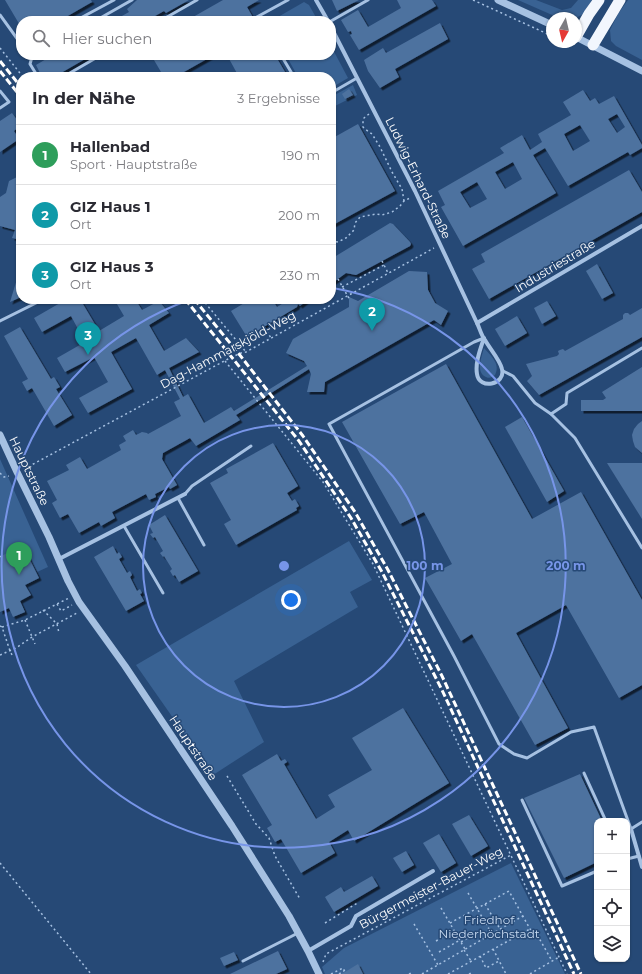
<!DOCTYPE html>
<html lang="de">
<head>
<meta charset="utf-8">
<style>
  body { margin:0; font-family:Montserrat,sans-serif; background:#f2f2f3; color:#2b2b33 }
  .controls { position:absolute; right:12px; bottom:12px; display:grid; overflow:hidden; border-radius:8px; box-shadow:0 1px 3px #0004 }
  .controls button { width:36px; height:36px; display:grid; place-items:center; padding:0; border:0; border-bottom:1px solid #e1e1e2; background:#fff; color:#2b2b33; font:20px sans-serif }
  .compass { position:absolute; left:546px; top:12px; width:36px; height:36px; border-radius:50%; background:#fff; box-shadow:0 1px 3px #0004; rotate:188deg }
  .you { position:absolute; left:291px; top:600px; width:14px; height:14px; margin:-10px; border:3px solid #fff; border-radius:50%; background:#1a73e8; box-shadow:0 0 0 6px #1a73e833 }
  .badge { display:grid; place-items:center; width:26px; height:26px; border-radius:50%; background:#81714d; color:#fff; font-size:13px; font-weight:700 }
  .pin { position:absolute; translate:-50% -33px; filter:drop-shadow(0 1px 2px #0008) }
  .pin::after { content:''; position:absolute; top:21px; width:14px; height:12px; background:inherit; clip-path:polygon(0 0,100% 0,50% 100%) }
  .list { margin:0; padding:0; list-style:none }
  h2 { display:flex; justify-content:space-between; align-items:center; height:52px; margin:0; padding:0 16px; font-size:17px }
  h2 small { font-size:13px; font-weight:400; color:#7c7c81 }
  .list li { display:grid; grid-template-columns:26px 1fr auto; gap:12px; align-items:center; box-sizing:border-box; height:60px; padding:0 16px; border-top:1px solid #e1e1e2 }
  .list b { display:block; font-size:15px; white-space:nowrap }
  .list p { margin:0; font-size:13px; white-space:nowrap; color:#7c7c81 }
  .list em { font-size:13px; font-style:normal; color:#7c7c81 }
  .icon { flex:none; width:22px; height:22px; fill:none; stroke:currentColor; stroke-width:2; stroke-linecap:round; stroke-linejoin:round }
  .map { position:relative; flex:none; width:642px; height:974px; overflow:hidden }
  .search { position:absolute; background:#fff; box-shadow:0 1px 3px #0004; left:16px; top:16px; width:320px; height:44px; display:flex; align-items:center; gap:10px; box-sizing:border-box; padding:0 14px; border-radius:16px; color:#7c7c81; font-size:15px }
  .panel { position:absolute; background:#fff; box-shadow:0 1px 3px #0004; left:16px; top:72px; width:320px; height:232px; border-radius:16px }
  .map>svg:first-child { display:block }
  .green { fill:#396293 }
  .building { fill:#4e729f; fill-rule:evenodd; filter:url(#shadow) }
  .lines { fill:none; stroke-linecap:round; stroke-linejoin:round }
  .path { stroke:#a6c1e2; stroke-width:1.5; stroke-dasharray:2 3; stroke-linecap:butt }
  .service { stroke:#a6c1e2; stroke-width:3 }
  .minor { stroke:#a6c1e2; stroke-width:4 }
  .tertiary { stroke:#a6c1e2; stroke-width:7 }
  .trunk { stroke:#f2f6fd; stroke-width:11 }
  .rail { stroke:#fff; stroke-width:3; stroke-dasharray:7 3; stroke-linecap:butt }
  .ring { fill:none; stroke:#7795e8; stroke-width:2 }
  .labels { text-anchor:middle; stroke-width:3; stroke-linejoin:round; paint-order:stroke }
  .street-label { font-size:12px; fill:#fff; stroke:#264976 }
  .park-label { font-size:12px; fill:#c8dbf2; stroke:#264976 }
  .centre { fill:#7795e8; stroke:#264976; stroke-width:2 }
  .ring-label { font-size:12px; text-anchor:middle; font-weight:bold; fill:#7795e8; stroke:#264976; stroke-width:3; stroke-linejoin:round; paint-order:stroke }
</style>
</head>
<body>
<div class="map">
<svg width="642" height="974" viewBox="0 0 642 974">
  <defs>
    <filter id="shadow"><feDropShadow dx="2.5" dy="2.5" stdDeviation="0" flood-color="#0009"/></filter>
  </defs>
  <rect width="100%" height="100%" fill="#264976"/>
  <g class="green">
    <path d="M518,0H536L562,10L571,8L578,0H592L583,14L576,18H559Z"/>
    <path d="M628,0H642V60L616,46L611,41L610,30L618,14Z"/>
    <path d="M304,2L309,5L318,21H271Z"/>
    <path d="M331,46L348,78L331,88V77H298L286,55H331Z"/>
    <path d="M353,85L357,95L331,108V97Z"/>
    <path d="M484,348C491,356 501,364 495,375C492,377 490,379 486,377C475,372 482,356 484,348Z"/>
    <path d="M0,459L48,567L37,572L28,556L13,564L0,557Z"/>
    <path d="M349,541L372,580L350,592L358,607L234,681L264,742L213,775L136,665Z"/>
    <path d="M511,863L565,974H325L322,967L344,948Z"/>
  </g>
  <g class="building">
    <path d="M5,0H91L92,2L59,21H21V27Z"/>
    <path d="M137,0H189L166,13L164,11L146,21H113L129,12L127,9Z"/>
    <path d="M223,0H259L247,7L255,21H186Z"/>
    <path d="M332,0H359L337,11Z"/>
    <path d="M397,0H432L436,6L359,50L350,35L352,34L351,31L348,32L341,20L358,10L368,27L401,8Z"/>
    <path d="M440,23L448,39L395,69L399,77L380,88L368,71L364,60L383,48L386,53Z"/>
    <path d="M53,55H92L54,77H44L42,74L41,75L36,65Z"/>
    <path d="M151,55H214L175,77H164Z"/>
    <path d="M227,55H275L288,77H239Z"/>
    <path d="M349,89L353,95L345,99L342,94Z"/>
    <path d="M583,90L590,101L595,98L599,104L614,96L642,145V148L630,155L628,152L568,186L545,148L533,155L556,193L463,246L441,207L445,205L438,191L504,153L500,148L522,135L530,150L542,142L538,134L571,115L563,102ZM617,114L625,127L617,133L608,119ZM580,125L590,141L573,151L564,134ZM513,162L522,179L505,189L495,172ZM477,182L487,199L470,208L460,192Z"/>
    <path d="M12,113L21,125L14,131L19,139L0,152V121Z"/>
    <path d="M358,124L395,191L331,226V139Z"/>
    <path d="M629,170L642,192V212L489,299L472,269L485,262L481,254Z"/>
    <path d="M21,175V240L12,238L15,230L0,226V197L6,193L9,181Z"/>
    <path d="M390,223L393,224L410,242L411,244L410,246L356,275L346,273L331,284V259Z"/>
    <path d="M597,264L613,293L602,299L586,271Z"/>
    <path d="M21,266V297L10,302Z"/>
    <path d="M409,271L427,272L428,290L435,303L448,311L441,325L434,320L325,382L324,392H307L311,374L309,369L236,415L240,420L196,446L190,438L163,453L162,459L177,485L170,489L169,487L155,494L156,497L149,500L146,494L112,512L115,518L101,526L99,522L79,533L68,514L60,518L52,503L57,500L47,481L69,470L66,465L80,457L87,469L121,450L119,445L126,441L123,436L133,430L136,435L142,432L147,433L148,434L181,416L174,402L180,399L165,370L157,375L136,338L111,352L132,389L88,413L79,398L108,382L94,357L65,372L57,358L85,342L71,316L42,332L34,318L67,299H80L99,331L124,316L114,299H135L142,310L159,301L169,313L149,325L164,351L186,338L199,352L169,368L183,397L188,394L204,423L231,407L234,411L307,366L304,361L286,353L293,339L349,307V297L358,301Z"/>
    <path d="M251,299H272L277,307L290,299H309L300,306L298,304L297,307L247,337L231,311Z"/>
    <path d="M547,301L556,316L542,324L534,308Z"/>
    <path d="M642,308V337L539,395L527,381L532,376L526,364L557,356L559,354L558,351L560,350L563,349L565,351L623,319V315L625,313H628L630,315Z"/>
    <path d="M517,316L527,333L505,346L495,329Z"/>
    <path d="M20,327L51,379L54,377L60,387L56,389L72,415L54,426L32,388L27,391L22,382L28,379L4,336Z"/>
    <path d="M446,364L532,519L581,492L642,600V685L619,698L566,605L516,633L568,728L535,745L472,634L461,641L425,578L452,564L424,512L400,524L342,422Z"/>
    <path d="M642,367V411H581V400H603L606,398L602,392Z"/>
    <path d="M522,417L564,491L547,502L505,427Z"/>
    <path d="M642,421V453L635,447L633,441L632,435L634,429L638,424Z"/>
    <path d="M273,443L298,486L287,493L292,501L295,499L299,506L296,508L297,510L236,545L224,524L231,520L210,483L228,473L226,469Z"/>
    <path d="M607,463H642V519Z"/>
    <path d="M165,515L198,571L179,582L175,575L173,576L170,571L172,569L164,556L163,557L160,553L163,551L155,537L153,538L150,534L153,533L149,525Z"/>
    <path d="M113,546L117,554L119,552L122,557L119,559L127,573L130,571L132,575L130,577L137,591L140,589L142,593L140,594L144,601L126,611L94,557Z"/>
    <path d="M7,553L13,564L28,556L39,578L25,585L31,595L20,601L25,612L13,617L9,608L0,612V557Z"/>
    <path d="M403,708L449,783L354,841L348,830L329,842L335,853L301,873L281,839L275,842L267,828L272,825L242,775L277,754L281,761L285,759L287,762L284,764L316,819L335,807L328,795L372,770L352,738Z"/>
    <path d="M580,774L602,821H597V862L564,878L524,798Z"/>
    <path d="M469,815L488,846L471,856L452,824Z"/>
    <path d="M439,834L456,863L441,872L423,843Z"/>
    <path d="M406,851L414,865L402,872L393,858Z"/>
    <path d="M372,876L378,886L334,912L325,897L341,887L344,892Z"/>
    <path d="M278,951L287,969L276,974H230Z"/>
    <path d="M234,952L238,960L224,966L220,958Z"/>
    <path d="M358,964L363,974H341L345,972Z"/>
  </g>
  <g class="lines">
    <g class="path">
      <path d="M473,0L552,36"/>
      <path d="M0,48L23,77"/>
      <path d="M369,114L364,118L363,120V127L365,129L372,134L380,147L392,172L402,189L404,201"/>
      <path d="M331,241L338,242L346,238L354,230L355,223L360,217L376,214L382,215L392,212L400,206L404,201L410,198"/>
      <path d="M382,261L388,273"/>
      <path d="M338,279L350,300"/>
      <path d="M342,287L384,265"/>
      <path d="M202,299L246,352"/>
      <path d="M264,327L271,338"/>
      <path d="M225,361L323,482L373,564L567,974"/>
      <path d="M24,469L228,359L241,353L246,352L434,248"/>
      <path d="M0,473L4,477L9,476"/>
      <path d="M0,556L1,557"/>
      <path d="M57,604L61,611L72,605"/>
      <path d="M43,610L57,624L59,633"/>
      <path d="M25,620L35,644"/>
      <path d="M0,626L2,627L10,651L13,657"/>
      <path d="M2,627L25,620L69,598"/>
      <path d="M0,655L16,648L32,637L77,613"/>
      <path d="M227,776L256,824L269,838L275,856L300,899"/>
      <path d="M0,863L91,974"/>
      <path d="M468,893L492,934"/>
      <path d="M485,904L500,929"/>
      <path d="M441,908L465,949"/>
      <path d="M325,923L359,902"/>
      <path d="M450,923L509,891L530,929L539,938L552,961"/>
      <path d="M414,924L438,965"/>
      <path d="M436,941L454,931"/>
      <path d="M461,942L473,935"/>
      <path d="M493,949L506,974"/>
      <path d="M464,950L471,961"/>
      <path d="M439,952L460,940"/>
      <path d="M480,956L486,968L499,961"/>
      <path d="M323,962L326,954L511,855"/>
      <path d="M331,974L343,968L345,972"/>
      <path d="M339,974L344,971"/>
      <path d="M409,974L411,973L412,974"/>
      <path d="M422,974L523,916"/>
      <path d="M448,974L530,929"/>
      <path d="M469,974L471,973"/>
      <path d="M530,974L559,957"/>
    </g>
    <g class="service">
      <path d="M0,15L21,44"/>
      <path d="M255,18L288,0"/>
      <path d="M75,21L114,0"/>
      <path d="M95,21L132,0"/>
      <path d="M160,21L197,0"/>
      <path d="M331,21L368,0"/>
      <path d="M36,55L32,57L30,64L38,77"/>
      <path d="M281,55L294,77"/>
      <path d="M63,77L101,55"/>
      <path d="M0,91L9,102L0,108"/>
      <path d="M331,93L357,78"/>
      <path d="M0,321L44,299"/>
      <path d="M484,338L474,342L329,424L454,656L499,744L514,754L527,758L571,732L594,727L631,829L642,822"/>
      <path d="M503,371L513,376L535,403L551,414L575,438L642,548"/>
      <path d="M551,414L566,404L567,393L642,348"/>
      <path d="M185,494L192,486L251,446"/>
      <path d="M178,498L204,545"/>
      <path d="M124,526L163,593"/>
      <path d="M584,773L606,821"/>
      <path d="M522,800L562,886L597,871"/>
      <path d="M627,859L639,856"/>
      <path d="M243,961L298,933"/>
    </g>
    <g class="minor">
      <path d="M316,0L328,21"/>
      <path d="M331,27L415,191L477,323C480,329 481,335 485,340C490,349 500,360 502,369C506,385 479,390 477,374C475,363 480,350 484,338"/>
      <path d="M477,323L642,226"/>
      <path d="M59,559L185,494"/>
      <path d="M631,829L642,867"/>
      <path d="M308,951L351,926L356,916L433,871"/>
    </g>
    <g class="tertiary">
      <path d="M498,0L552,25"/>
      <path d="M576,37L642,71"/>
      <path d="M0,435L17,472L49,537L68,581L79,602L125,666L232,826L289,916L308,951L319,974"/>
    </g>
    <g class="trunk">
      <path d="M576,37L589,14L599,0"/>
      <path d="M593,45L620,0"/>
    </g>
    <g class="rail">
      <path d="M0,61L21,87"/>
      <path d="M0,71L21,97"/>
      <path d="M185,299L299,441L351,518L382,572L442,690L574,974"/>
      <path d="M194,299L239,354L303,436L355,512L388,570L442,676L581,974"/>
    </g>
  </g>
  <g class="ring">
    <circle cx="284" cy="566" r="141"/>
    <path d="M333 288A282 282 0 1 1 192 299"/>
  </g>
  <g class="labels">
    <g class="street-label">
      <text transform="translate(418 178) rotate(64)" y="4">Ludwig-Erhard-Straße</text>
      <text transform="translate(555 266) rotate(-31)" y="4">Industriestraße</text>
      <text transform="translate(228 350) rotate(-28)" y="4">Dag-Hammarskjöld-Weg</text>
      <text transform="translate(29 471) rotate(64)" y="4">Hauptstraße</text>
      <text transform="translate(193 748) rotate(56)" y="4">Hauptstraße</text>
      <text transform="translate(431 888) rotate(-28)" y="4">Bürgermeister-Bauer-Weg</text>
    </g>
    <g class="park-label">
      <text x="489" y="924">Friedhof<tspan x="489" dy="14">Niederhöchstadt</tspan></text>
    </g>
  </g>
  <circle cx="284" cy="566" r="6" class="centre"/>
  <g class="ring-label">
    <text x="425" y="570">100 m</text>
    <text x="566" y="570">200 m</text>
  </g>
</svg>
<div class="controls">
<button>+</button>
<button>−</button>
<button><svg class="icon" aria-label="locate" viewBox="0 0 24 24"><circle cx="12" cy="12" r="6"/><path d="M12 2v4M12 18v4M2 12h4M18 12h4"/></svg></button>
<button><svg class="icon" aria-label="layers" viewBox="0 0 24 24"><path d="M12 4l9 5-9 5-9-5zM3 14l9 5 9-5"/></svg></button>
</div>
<svg class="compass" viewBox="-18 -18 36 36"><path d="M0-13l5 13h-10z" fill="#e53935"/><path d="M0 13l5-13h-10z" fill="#7c7c81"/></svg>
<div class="you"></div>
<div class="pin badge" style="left:19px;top:575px;background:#2e9e5b">1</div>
<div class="pin badge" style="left:372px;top:331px;background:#0f9aa8">2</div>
<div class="pin badge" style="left:88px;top:355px;background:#0f9aa8">3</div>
<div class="search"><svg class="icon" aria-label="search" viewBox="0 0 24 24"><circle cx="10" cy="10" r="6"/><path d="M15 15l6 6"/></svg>Hier suchen</div>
<section class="panel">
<h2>In der Nähe<small>3 Ergebnisse</small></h2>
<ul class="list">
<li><span class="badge" style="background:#2e9e5b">1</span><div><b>Hallenbad</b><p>Sport · Hauptstraße</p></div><em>190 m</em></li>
<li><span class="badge" style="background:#0f9aa8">2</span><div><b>GIZ Haus 1</b><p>Ort</p></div><em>200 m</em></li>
<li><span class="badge" style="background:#0f9aa8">3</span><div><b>GIZ Haus 3</b><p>Ort</p></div><em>230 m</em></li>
</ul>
</section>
</div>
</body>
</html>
